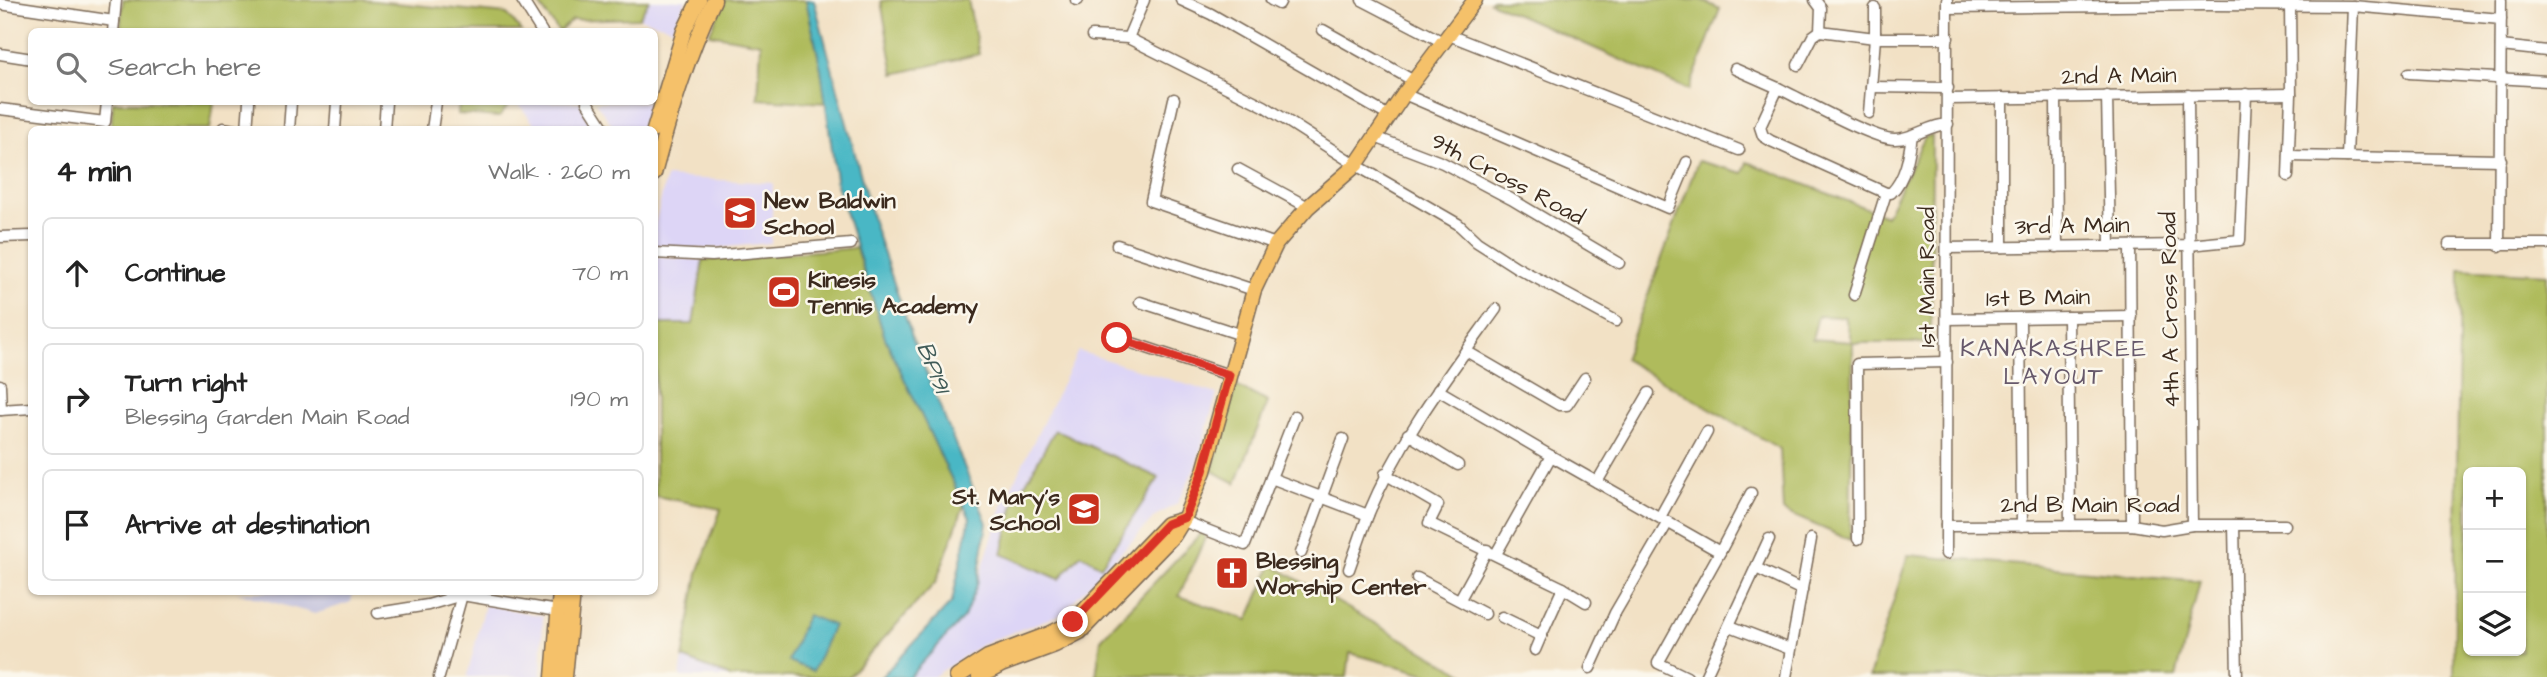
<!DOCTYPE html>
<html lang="en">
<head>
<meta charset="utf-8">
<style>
  body { margin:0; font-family:"Architects Daughter",sans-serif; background:#f6f6f6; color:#222 }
  .controls { position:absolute; right:21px; bottom:21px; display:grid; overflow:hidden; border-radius:10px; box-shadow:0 2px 5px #0004 }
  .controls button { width:63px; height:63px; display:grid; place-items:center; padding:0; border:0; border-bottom:2px solid #e0e0e0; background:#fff; color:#222; font:35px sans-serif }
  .stop { position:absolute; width:21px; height:21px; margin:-16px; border:5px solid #d93025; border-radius:50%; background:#fff }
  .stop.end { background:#d93025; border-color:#fff; box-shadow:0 2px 7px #0008 }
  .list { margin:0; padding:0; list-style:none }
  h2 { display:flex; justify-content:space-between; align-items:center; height:91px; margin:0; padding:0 28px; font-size:30px }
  h2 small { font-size:23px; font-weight:400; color:#767676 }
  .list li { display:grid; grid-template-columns:46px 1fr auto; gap:21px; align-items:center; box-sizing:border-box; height:112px; margin:0 14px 14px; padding:0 14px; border:2px solid #e0e0e0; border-radius:10px }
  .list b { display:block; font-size:26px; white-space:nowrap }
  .list p { margin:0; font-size:23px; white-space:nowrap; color:#767676 }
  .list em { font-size:23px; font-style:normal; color:#767676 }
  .icon { flex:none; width:38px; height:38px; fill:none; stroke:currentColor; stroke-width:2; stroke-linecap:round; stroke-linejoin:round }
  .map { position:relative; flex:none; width:2547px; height:677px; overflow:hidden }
  .search { position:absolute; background:#fff; box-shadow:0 2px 5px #0004; left:28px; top:28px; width:630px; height:77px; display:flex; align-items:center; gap:18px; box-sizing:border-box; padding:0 24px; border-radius:10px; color:#767676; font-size:26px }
  .panel { position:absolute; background:#fff; box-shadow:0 2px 5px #0004; left:28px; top:126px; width:630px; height:469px; border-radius:10px }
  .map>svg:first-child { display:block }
  .built { fill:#ddd5f6 }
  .industrial { fill:#c2c1dc }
  .green { fill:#afbb5c; stroke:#75723d; stroke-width:2; fill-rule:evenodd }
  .water { fill:#4ab7c5; stroke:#427072; stroke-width:2 }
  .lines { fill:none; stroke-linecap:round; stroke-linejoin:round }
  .minor-casing { stroke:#7b6a58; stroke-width:13 }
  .major-casing { stroke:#7b6a58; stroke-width:17 }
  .minor { stroke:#fff; stroke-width:10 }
  .major { stroke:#f5c16b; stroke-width:14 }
  .route { stroke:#d93025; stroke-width:9 }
  .labels { text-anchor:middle; stroke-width:5; stroke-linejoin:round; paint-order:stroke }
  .street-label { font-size:23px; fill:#3b2a1e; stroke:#fbf7ec }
  .poi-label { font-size:23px; font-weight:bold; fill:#3b2a1e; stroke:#fbf7ec; text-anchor:start }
  .neighbourhood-label { font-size:24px; letter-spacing:2px; fill:#67596b; stroke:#fbf7ec }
  .water-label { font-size:24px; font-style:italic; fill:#405b58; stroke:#fbf7ec }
</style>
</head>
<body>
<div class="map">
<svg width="2547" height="677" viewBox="0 0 2547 677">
  <rect width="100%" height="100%" fill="#fbf7ec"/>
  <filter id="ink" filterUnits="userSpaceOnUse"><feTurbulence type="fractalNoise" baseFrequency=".0143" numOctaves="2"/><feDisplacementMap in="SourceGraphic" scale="14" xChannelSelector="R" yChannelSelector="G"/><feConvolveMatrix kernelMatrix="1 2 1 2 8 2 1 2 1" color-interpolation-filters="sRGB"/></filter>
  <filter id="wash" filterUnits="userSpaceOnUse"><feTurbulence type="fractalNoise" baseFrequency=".00686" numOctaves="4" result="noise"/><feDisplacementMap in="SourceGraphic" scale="28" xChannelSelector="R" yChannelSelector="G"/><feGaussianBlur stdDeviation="1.57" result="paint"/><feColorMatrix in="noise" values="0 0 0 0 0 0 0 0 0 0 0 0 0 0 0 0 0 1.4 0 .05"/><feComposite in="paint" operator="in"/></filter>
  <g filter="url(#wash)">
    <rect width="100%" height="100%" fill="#f2e1c5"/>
    <g class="built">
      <path d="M649,0H686L673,28L639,18Z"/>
      <path d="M517,102H580L598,129H538Z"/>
      <path d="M595,102H649L640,130L615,129Z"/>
      <path d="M666,177L773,183L771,243L705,249L655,246V225Z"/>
      <path d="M655,257L703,260L693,324H655Z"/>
      <path d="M1078,351L1217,394L1195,468L1177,504L1157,515L1061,614L982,644L933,677H909L964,617L977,585L1003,504Z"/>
      <path d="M485,605L543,616L541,677H467Z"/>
      <path d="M683,658L731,677H680Z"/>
    </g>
    <path class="industrial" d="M236,592H353L351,602L315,614Z"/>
    <g class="green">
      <path d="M123,0H364L507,14L521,31H120Z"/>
      <path d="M536,0H649L639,18L572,20L559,32Z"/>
      <path d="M725,0H806L821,69L826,103L758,99L761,43L709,34Z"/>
      <path d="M888,0H968L979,54L894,74L881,1Z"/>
      <path d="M1492,0H1701L1720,9L1689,90L1490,2Z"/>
      <path d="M113,102H214L210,129H111Z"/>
      <path d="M459,102H511L499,117L458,114Z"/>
      <path d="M1932,136L1931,343H1853L1850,540L1783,511L1780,449L1624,359L1698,161L1743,173L1747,162L1886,216L1925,137ZM1818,316L1845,317L1852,342L1812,339Z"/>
      <path d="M856,248L885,338L964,505L936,582L848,677H731L683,658L698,573L721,509L655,496V324H693L703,260Z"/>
      <path d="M2460,269L2547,274V677H2454ZM2468,472H2521V651H2468Z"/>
      <path d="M1236,386L1268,402L1236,483L1212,471Z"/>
      <path d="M1055,430L1159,478L1101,566L1081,554L1059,579L1002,554L1014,504Z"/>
      <path d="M1201,533L1206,536L1179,596L1248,620L1272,565L1469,677H1437L1350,653L1347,677L1096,676L1101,639Z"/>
      <path d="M1908,555L2200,581L2176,677H1869Z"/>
    </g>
    <g class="water">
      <path d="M806,0H814L874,225L914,342L987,523L977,585L964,617L909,677H881L952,602L970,518L885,338L837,186L821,69Z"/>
      <path d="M807,615L833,625L813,671L788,661Z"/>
    </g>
  </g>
  <g filter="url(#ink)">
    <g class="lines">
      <defs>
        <g id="minor">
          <path d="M522,0L542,32"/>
          <path d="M1076,0H1078"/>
          <path d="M1181,0L1211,14L1389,116"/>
          <path d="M1271,0L1279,4L1281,0"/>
          <path d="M1362,0L1443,42"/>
          <path d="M1815,0L1821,8L1820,31"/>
          <path d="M0,4L114,21"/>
          <path d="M1948,8L2208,5L2353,6L2501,19"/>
          <path d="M1323,30L1414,81"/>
          <path d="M113,32L116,0"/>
          <path d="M1449,35L1739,150"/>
          <path d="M1092,36L1128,38L1264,106L1356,165L1458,224L1477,242L1516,267L1616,321"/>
          <path d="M1128,38L1144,0"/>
          <path d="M2501,46L2547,51"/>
          <path d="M0,54L32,59"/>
          <path d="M1798,65L1813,36L1820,31L1875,38H1948"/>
          <path d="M1735,69L1778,88"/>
          <path d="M2409,73L2547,81"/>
          <path d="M1871,87L1948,88"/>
          <path d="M1404,94L1668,208L1687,162"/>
          <path d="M2188,95L2192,525"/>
          <path d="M2107,96L2110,246"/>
          <path d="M2056,97L2057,247"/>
          <path d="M2002,98V247"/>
          <path d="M1174,99L1151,201L1276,244"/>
          <path d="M1948,99L2291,94"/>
          <path d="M587,102L605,130"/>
          <path d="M0,109L105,122L107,102"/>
          <path d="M1869,113L1875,38V8"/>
          <path d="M223,128L234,130"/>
          <path d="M247,130L249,102"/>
          <path d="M289,130L291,102"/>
          <path d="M335,130L337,102"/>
          <path d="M384,130L386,102"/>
          <path d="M432,130L436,102"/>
          <path d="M1912,135C1909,156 1906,178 1891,193H1886L1771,141L1763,136L1760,127L1778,88C1802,99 1874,140 1895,139C1914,139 1928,125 1948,124"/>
          <path d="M1375,137L1443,163L1511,199L1619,263"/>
          <path d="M2289,156L2501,160"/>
          <path d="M2347,157L2353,6"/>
          <path d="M1238,169L1308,207"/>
          <path d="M2288,176L2291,94L2290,6"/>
          <path d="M0,237L32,236"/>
          <path d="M2449,244H2547"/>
          <path d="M1117,245L1254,290"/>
          <path d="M2130,246L2132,525"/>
          <path d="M2499,246L2501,0"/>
          <path d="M1947,248L2189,245L2240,240L2246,94"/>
          <path d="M654,253L712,256L851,244"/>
          <path d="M1854,295L1886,193"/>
          <path d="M1140,302L1242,335"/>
          <path d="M2068,317L2070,525"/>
          <path d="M2020,318L2022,526"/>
          <path d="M1947,319L2131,316"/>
          <path d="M1117,338L1229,375"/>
          <path d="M1466,351L1559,405H1567L1585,378"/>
          <path d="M0,385L1,410"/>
          <path d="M1438,390L1551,456L1496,554"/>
          <path d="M0,410L32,408"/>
          <path d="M1408,434L1458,465"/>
          <path d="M1551,456L1720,552L1658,663L1687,677"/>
          <path d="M1385,474L1438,505L1429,523L1563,588L1541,636L1502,617"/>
          <path d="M1271,478L1368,515C1400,438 1448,376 1496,309"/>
          <path d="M1597,482L1649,393"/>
          <path d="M1660,517L1707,432"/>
          <path d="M1181,520L1245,545L1295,416"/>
          <path d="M2234,525L2237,677"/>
          <path d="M1946,526L2132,525L2162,530L2192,525H2285"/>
          <path d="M1858,539L1857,364L1947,362"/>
          <path d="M1720,552L1751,493"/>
          <path d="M1301,553L1343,439"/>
          <path d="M1946,554L1947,0"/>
          <path d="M1756,568L1802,590"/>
          <path d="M1349,569L1368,515"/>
          <path d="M1417,578L1485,614"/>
          <path d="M1563,588L1586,602"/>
          <path d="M1460,599L1487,550"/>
          <path d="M378,613L428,605L462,595L558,611"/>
          <path d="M1730,626L1790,649"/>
          <path d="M1535,650L1541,636"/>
          <path d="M1590,668L1615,613L1668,522"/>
          <path d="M439,677L462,595L448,592"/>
          <path d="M1705,677L1769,539"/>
          <path d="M1786,677L1811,539"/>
        </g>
        <g id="major">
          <path d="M654,130L684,31L699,0"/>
          <path d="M654,174C670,114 687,56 714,0"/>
          <path d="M553,677L560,592"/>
          <path d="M565,677L573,592"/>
          <path d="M957,677L988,657L1049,634L1073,622L1167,524L1181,520"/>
          <path d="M979,677L1001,665L1055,645L1080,632L1174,535L1185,517L1204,471L1254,290L1276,244L1308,207L1356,165L1404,94L1475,0"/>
        </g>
      </defs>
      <use href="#minor" class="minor-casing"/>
      <use href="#major" class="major-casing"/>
      <use href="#minor" class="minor"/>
      <use href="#major" class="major"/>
    </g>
  </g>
  <g class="lines" filter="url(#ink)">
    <path class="route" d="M1073,622L1167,524L1185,517L1203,471L1229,375L1117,338"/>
  </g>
  <defs>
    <symbol id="school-square" viewBox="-11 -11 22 22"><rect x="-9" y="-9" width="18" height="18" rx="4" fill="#c8321e" stroke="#fbf7ec"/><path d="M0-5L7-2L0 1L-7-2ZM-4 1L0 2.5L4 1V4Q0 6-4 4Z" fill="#fff"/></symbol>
    <symbol id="stadium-square" viewBox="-11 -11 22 22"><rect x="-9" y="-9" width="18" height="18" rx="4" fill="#c8321e" stroke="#fbf7ec"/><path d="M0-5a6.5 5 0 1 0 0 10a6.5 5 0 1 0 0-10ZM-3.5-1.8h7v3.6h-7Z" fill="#fff"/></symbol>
    <symbol id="church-square" viewBox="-11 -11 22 22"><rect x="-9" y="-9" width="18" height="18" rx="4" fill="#c8321e" stroke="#fbf7ec"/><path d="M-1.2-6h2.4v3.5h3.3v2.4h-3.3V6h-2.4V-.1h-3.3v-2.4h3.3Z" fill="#fff"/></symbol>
  </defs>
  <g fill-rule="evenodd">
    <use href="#school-square" x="721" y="194" width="38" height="38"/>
    <use href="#stadium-square" x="765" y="273" width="38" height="38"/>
    <use href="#school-square" x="1065" y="490" width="38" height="38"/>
    <use href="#church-square" x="1213" y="554" width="38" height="38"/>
  </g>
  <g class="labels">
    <g class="street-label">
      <text transform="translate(2119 75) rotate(-1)" y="8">2nd A Main</text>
      <text transform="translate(1508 178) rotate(28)" y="8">9th Cross Road</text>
      <text transform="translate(2072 225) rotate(-1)" y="8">3rd A Main</text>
      <text transform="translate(1926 277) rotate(-90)" y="8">1st Main Road</text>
      <text transform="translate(2038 297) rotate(-1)" y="8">1st B Main</text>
      <text transform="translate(2169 310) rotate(-91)" y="8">4th A Cross Road</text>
      <text x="2090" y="512">2nd B Main Road</text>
    </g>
    <g class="poi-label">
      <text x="764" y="208">New Baldwin<tspan x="764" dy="26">School</tspan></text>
      <text x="808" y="287">Kinesis<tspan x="808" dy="26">Tennis Academy</tspan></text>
      <text x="1060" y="504" text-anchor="end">St. Mary's<tspan x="1060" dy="26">School</tspan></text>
      <text x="1256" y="568">Blessing<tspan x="1256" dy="26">Worship Center</tspan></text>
    </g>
    <g class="neighbourhood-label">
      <text x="2054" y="356">KANAKASHREE<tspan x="2054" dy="28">LAYOUT</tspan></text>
    </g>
    <g class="water-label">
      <text transform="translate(934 367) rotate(68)" y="8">BP191</text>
    </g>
  </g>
</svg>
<div class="controls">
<button>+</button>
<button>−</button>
<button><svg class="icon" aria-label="layers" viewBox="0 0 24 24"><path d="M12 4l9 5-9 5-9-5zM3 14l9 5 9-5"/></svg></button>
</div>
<div class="stop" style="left:1117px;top:338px"></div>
<div class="stop end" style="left:1073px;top:622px"></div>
<div class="search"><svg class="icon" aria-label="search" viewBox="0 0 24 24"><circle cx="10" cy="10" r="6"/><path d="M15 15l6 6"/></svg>Search here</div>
<section class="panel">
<h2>4 min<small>Walk · 260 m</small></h2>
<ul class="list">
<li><svg class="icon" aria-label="ahead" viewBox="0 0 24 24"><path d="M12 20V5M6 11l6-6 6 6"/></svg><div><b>Continue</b></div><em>70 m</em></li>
<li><svg class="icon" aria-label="right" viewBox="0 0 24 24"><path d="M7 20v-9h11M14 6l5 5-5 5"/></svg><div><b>Turn right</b><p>Blessing Garden Main Road</p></div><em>190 m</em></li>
<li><svg class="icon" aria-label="arrive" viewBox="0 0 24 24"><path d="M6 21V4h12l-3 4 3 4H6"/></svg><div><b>Arrive at destination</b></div></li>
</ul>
</section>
</div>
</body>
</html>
